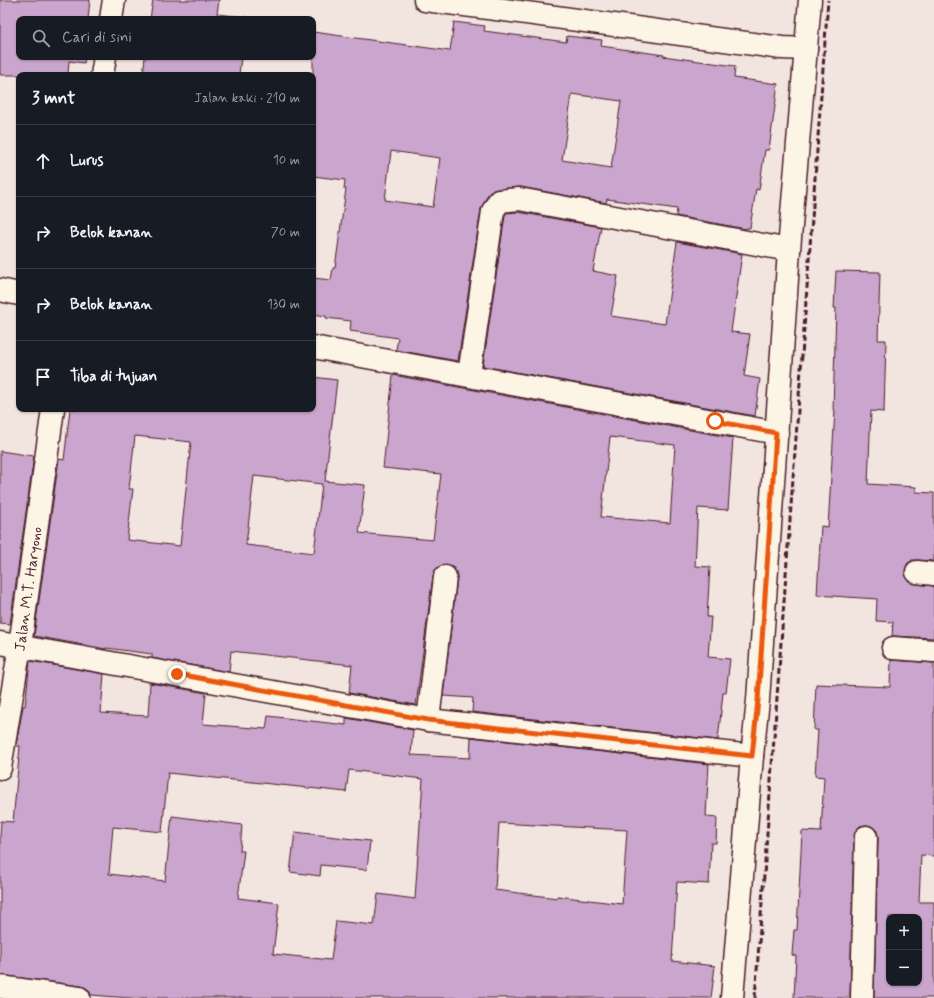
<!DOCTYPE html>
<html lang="id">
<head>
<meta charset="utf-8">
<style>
  body { margin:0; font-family:Mynerve,sans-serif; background:#20242c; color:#f1f3f6 }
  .controls { position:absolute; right:12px; bottom:12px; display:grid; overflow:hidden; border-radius:8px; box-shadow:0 1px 3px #0004 }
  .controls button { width:36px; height:36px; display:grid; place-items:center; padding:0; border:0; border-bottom:1px solid #363941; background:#171b24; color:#f1f3f6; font:20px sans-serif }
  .stop { position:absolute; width:12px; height:12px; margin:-9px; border:3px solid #ea580c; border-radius:50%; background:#fff }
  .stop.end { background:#ea580c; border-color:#fff; box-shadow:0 1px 4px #0008 }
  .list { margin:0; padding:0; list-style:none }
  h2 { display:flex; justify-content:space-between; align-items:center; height:52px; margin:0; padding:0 16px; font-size:17px }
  h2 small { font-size:13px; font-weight:400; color:#9ea1a6 }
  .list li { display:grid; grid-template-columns:26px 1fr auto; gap:12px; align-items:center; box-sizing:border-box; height:72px; padding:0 16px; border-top:1px solid #363941 }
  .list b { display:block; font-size:15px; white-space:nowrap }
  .list em { font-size:13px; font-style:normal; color:#9ea1a6 }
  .icon { flex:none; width:22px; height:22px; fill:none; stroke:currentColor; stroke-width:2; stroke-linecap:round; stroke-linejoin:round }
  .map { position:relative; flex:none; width:934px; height:998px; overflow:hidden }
  .search { position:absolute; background:#171b24; box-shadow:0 1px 3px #0004; left:16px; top:16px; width:300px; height:44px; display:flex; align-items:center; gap:10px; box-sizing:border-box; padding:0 14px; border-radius:8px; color:#9ea1a6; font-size:15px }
  .panel { position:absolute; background:#171b24; box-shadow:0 1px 3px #0004; left:16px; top:72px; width:300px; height:340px; border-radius:8px }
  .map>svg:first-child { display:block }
  .building { fill:#caa5cd; stroke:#4a1f2b; fill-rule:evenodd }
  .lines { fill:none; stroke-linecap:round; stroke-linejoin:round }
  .minor-casing { stroke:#4a1f2b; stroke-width:25 }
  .minor { stroke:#fcf5e5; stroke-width:22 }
  .rail { stroke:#4a1f2b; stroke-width:3; stroke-dasharray:6 3; stroke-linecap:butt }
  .route { stroke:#ea580c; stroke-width:5 }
  .labels { text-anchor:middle; stroke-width:3.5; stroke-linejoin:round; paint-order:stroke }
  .street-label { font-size:15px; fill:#4a1f2b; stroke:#fcf5e5 }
</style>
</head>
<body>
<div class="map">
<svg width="934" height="998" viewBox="0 0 934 998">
  <rect width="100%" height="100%" fill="#f2e5e0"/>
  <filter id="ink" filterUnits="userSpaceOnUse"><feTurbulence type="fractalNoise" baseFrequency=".025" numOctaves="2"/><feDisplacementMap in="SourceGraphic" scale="8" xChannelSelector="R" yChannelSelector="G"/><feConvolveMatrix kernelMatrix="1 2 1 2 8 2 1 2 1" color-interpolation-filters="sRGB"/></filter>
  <g filter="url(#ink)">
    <g class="building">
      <path d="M0,0H90L88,19H19V57H85L84,63L69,61L68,75H0Z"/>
      <path d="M153,0H219L217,14L246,17V19H150Z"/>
      <path d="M454,22L485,26L484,31L566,42L567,36L602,40L601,46L664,55L663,56L735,66L734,78L778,84L769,150H765L759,190L756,189L750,228H746V229L676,216L677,209L607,199L606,203L521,187L498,189L493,190L488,194L481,209L458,361L396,350L398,338L350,331L351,321L326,318V316L313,314V278L331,280L333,268H335L346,189H344L345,180L313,176V32L450,51ZM572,94L621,101L611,168L562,160ZM391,151L440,158L433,207L385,200Z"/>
      <path d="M145,57H241L239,75H143Z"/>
      <path d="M518,212L601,227L593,271L618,276L611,316L665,324L677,242L742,254L731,332L750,334L744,376L760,379L755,416L483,366L505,215L506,213Z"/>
      <path d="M836,271L880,272L878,340H886L884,412L871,411L868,484L916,487V492L934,493V561L918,560H912L907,564L905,571L906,577L910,582L916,584L934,586V638L892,636L893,622L876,621L877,599L817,595L821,526L828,527L835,410H833L836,308H834Z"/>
      <path d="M393,375L733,438L728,510L698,508L695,566L710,567L707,617H711L708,657L730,659L726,693H723L718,740L472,712L473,698L443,696L457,578L456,572L453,567L447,565L440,566L435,570L433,576L416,705L349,693L352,665L231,651L229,672L152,658V654L106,648V649L34,636L59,459L64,460L70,409H313V377L337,380L325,481L365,485L359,533L433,540L441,474L383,468ZM135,436L191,442L180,546L127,540L133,489H129ZM610,437L675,445L670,523L601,517ZM254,476L322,484L314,553L246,545Z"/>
      <path d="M0,451L34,456L10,624L0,623Z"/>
      <path d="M891,660L934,663V856L921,855L919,902H934V998H874L878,837L877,831L873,827L866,825L860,826L856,830L854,837L850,998H794L796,956L792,955L794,930H797L802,831L821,832L824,777L815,776L818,730H814L816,684L890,687ZM889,917H919V983H889Z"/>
      <path d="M30,661L104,674L101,713L148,716L150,683L206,693L203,724L266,729L268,716L346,725V718L413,730L411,755L470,758L471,737L709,764L706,816L717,817L716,843H711L709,884L677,882L672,961L715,966L711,998H129L91,995L89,990L81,986L0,975V836L1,821L13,822L20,746H16L23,706H25ZM349,770L423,779L415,899L378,894L374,925L336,921L331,960L273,954L279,903L238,898L244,851H240L242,825L172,816L165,881L109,874L113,827L162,832L168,773L346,792ZM499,823L627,830L622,904L557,896V898L495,890Z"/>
      <path d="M295,832L370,841L367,870L321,865L320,876L290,872Z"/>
    </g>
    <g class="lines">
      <defs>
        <g id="minor">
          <path d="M425,0L504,10L782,48L806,49"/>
          <path d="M111,19L114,0"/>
          <path d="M102,75L105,57"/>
          <path d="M0,290L19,294"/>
          <path d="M313,347L777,433"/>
          <path d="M469,375L493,211L499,201L519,199L789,250"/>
          <path d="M917,572L934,574"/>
          <path d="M0,643L428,720L752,756"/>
          <path d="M893,648L934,651"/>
          <path d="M428,720L445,577"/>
          <path d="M0,768L20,646L53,409"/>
          <path d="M0,987L79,998"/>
          <path d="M732,998L752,756L758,700L789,250L810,0"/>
          <path d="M862,998L866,837"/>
        </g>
      </defs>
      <use href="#minor" class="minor-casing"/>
      <use href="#minor" class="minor"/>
      <path class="rail" d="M755,998L828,0"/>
    </g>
  </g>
  <g class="lines" filter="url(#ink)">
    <path class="route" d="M177,674L428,720L752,756L758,700L776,433L715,421"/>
  </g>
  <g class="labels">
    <g class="street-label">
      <text transform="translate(28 589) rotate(-82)" y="5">Jalan M.T. Haryono</text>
    </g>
  </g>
</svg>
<div class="controls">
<button>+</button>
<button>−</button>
</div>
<div class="stop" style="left:715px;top:421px"></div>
<div class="stop end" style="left:177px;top:674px"></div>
<div class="search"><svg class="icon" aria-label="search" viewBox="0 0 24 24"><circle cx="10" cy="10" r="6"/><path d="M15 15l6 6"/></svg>Cari di sini</div>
<section class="panel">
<h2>3 mnt<small>Jalan kaki · 210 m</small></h2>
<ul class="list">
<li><svg class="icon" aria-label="ahead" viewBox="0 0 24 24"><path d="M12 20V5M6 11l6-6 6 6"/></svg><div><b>Lurus</b></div><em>10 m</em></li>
<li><svg class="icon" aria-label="right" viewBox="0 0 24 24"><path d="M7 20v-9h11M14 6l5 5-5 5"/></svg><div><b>Belok kanan</b></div><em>70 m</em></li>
<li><svg class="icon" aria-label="right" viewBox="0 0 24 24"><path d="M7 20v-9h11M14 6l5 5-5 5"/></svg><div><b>Belok kanan</b></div><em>130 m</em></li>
<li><svg class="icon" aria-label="arrive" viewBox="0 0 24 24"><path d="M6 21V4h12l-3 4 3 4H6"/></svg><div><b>Tiba di tujuan</b></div></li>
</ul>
</section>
</div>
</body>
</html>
